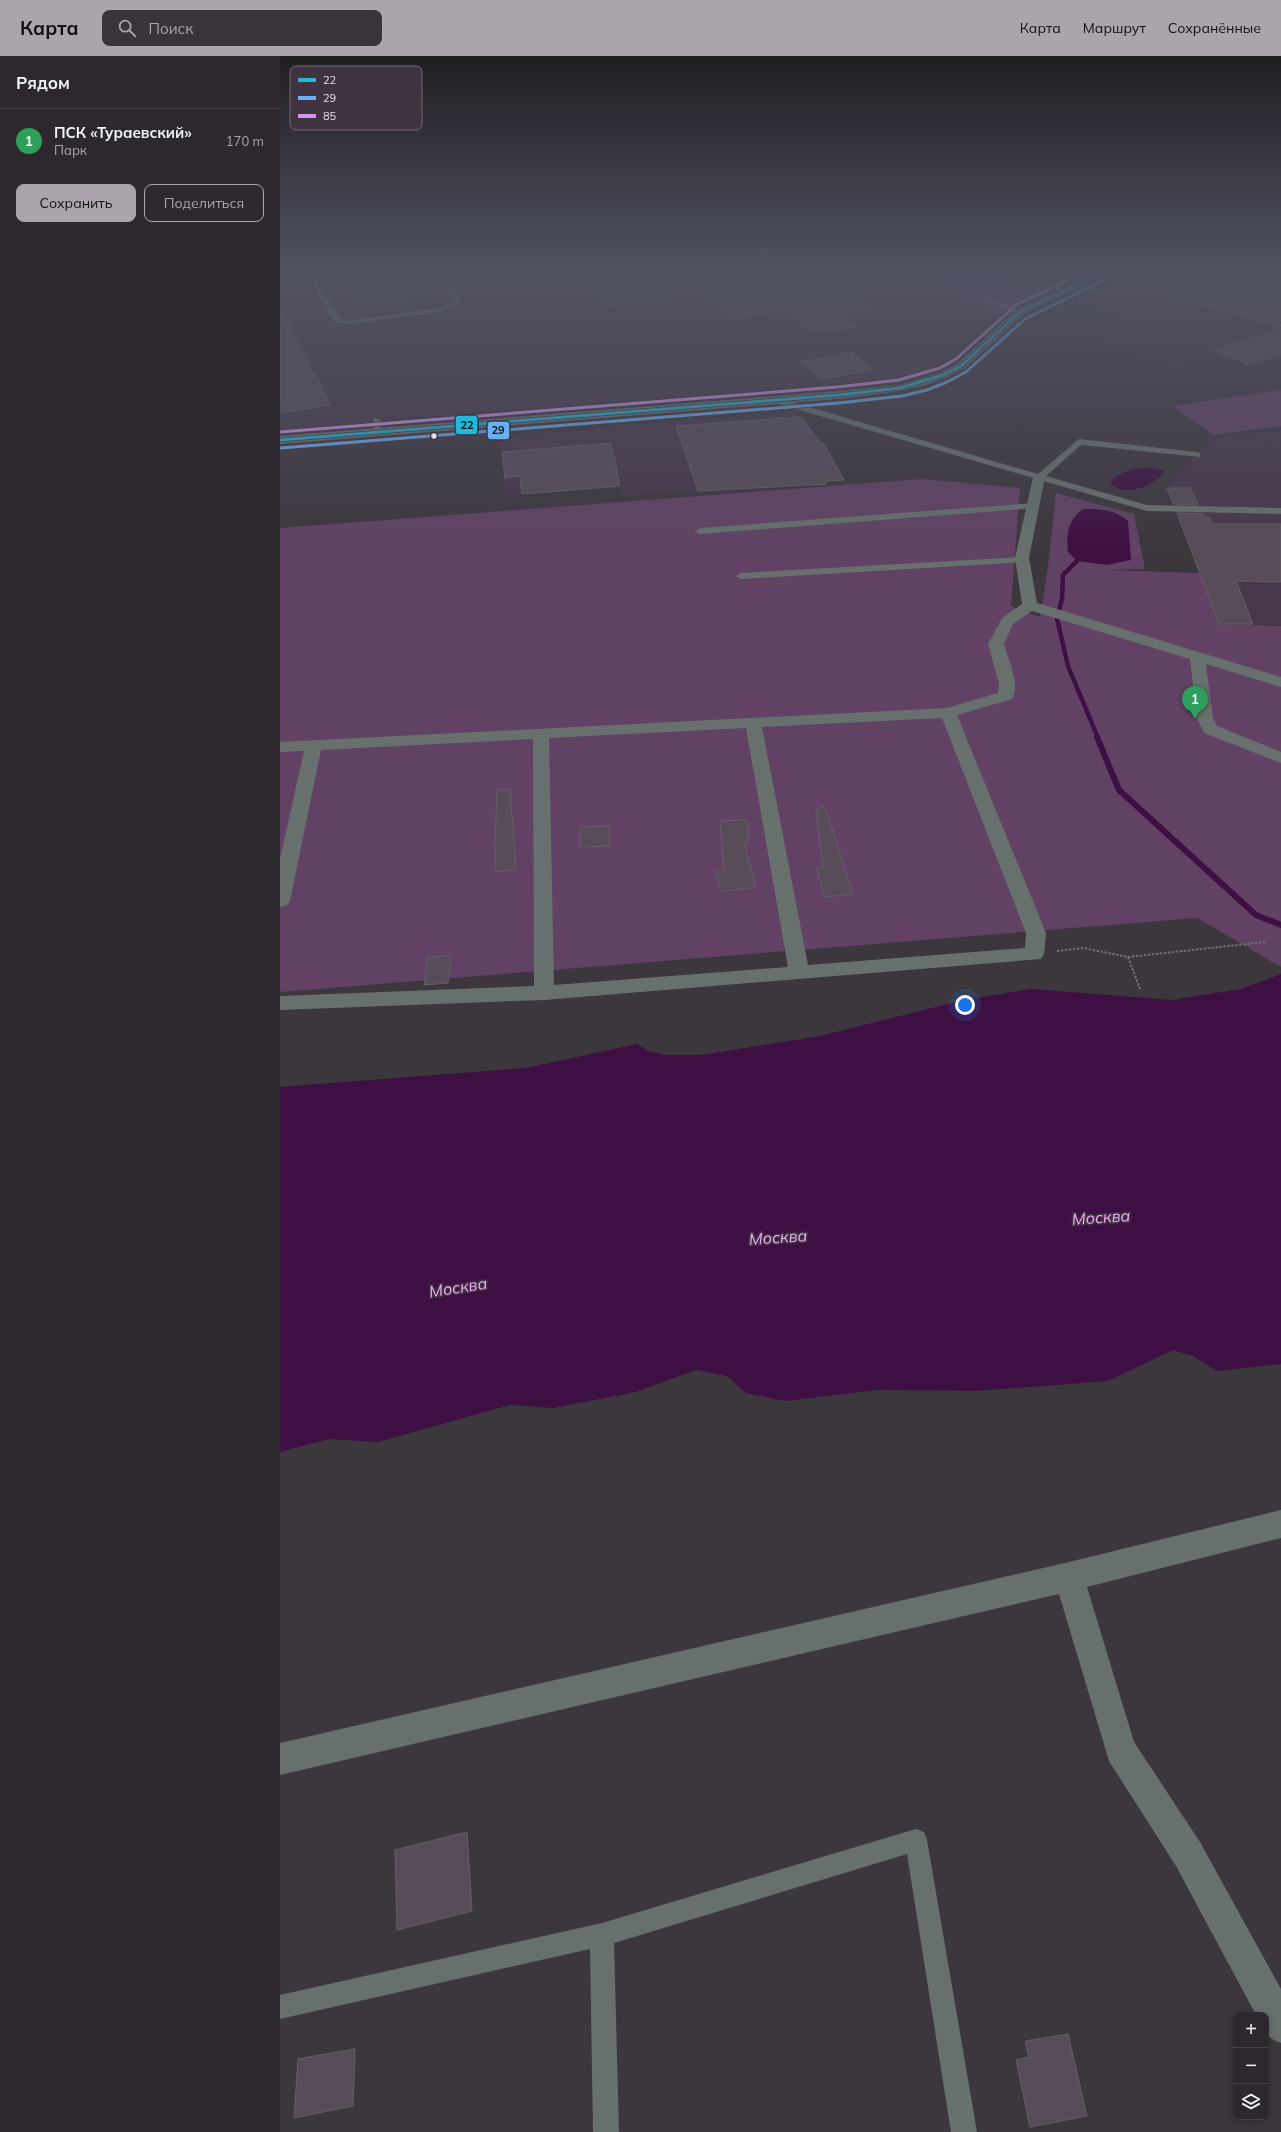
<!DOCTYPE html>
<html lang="ru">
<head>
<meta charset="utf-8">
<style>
  body { margin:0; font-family:Mulish,sans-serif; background:#39343a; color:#f1f3f6 }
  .controls { position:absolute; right:12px; bottom:12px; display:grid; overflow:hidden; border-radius:8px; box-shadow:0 2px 10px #0003 }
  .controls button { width:36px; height:36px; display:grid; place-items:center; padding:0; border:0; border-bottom:1px solid #48444a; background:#2d282e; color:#f1f3f6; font:20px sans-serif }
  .you { position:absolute; left:685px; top:949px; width:14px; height:14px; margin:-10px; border:3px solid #fff; border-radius:50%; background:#1a73e8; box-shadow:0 0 0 6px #1a73e833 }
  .badge { display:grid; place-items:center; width:26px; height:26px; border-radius:50%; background:#aba4ac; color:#fff; font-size:13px; font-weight:700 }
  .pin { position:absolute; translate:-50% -33px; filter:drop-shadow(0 1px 2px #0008) }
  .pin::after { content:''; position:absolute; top:21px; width:14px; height:12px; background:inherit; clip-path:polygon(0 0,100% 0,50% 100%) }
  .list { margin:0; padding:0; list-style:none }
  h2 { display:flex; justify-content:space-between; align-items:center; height:52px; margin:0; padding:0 16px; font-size:17px }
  h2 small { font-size:13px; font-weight:400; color:#a7a6aa }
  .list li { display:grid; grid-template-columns:26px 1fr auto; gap:12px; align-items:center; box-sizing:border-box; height:64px; padding:0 16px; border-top:1px solid #48444a }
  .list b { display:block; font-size:15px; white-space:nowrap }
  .list p { margin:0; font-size:13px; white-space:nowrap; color:#a7a6aa }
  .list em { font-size:13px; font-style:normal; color:#a7a6aa }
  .actions { display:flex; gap:8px; padding:12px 16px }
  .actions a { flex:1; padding:9px 0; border:1px solid #aba4ac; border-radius:8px; text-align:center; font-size:14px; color:#aba4ac }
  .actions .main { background:#aba4ac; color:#111 }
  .icon { flex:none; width:22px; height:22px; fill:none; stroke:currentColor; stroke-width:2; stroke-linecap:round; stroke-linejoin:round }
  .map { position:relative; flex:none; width:1001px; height:2076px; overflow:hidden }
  header { display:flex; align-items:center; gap:24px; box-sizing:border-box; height:56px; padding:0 20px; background:#aba4ac; color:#111 }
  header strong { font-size:19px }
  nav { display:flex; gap:22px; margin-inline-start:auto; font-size:14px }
  .search { width:280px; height:36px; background:#39343a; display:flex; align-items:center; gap:10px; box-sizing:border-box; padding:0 14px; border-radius:8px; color:#a7a6aa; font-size:15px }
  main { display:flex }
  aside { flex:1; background:#2d282e }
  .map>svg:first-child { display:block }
  .built { fill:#473849 }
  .green { fill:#614264 }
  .water { fill:#3e0f42 }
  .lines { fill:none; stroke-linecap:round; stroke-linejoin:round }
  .stream-far1 { stroke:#3e0f42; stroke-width:4.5 }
  .stream { stroke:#3e0f42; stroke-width:6 }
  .building { fill:#574b58; stroke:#645f65 }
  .path { stroke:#6e7272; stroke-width:2; stroke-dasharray:2.5 1.5; stroke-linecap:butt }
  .lane { fill:#68706e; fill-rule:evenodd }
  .street { fill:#68706e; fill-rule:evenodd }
  .secondary { fill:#6a7270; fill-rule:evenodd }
  .bus-1-casing { stroke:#3f3340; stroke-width:4.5 }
  .bus-2-casing { stroke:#3f3340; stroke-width:4.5 }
  .bus-3-casing { stroke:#3f3340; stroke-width:4.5 }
  .bus-1 { stroke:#20b9da; stroke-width:3 }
  .bus-2 { stroke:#66b1f2; stroke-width:3 }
  .bus-3 { stroke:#d193ec; stroke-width:3 }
  .bus-dot { fill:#e7dfe7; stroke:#3f3340; stroke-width:1.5 }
  .labels { text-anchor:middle; stroke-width:3.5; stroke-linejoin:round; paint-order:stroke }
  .water-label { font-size:16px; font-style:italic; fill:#f4a8fa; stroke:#3f3340 }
  .key { fill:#3f3340; stroke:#716772; stroke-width:1 }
  .key-label { font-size:11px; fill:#e7dfe7 }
  .line-badge { stroke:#3f3340; stroke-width:1.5 }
  .pale-badge-label { font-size:11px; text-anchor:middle; font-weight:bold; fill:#111 }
</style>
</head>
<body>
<header>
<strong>Карта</strong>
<div class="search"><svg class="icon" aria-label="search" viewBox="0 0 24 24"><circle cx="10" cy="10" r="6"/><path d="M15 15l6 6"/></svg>Поиск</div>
<nav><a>Карта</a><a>Маршрут</a><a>Сохранённые</a></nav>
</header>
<main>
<aside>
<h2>Рядом<small></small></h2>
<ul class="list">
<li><span class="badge" style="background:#2e9e5b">1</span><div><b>ПСК «Тураевский»</b><p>Парк</p></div><em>170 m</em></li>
</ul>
<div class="actions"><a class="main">Сохранить</a><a>Поделиться</a></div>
</aside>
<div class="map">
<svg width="1001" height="2076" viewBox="0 0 1001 2076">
  <rect width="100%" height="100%" fill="#3c363d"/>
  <g class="built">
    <path d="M0,212H614L719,259L643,320L0,373Z"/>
    <path d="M729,212H809L776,226Z"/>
    <path d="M869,212H1001V303L974,310L935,298L895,312L815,285L853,271L802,245Z"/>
    <path d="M516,355L544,388L564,424L545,426L546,428L344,440L340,430L225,440L219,381Z"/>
    <path d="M1001,374V570L939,568L898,461L885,432L934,382Z"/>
  </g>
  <g class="green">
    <path d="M614,212H708L764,234L719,259Z"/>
    <path d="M1001,334V370L933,379L893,350Z"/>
    <path d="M642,423L740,432L731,550L760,561L768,511L776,437L854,458L865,513L824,514L920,517L939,568L1001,570V911L917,862L0,936V472Z"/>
  </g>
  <g class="water">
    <path d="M871,412L885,415C872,431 847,442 830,427C842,413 854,413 871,412Z"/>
    <path d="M803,453C820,453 834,453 848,465L851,504L827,509L797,505L788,496C786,477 788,464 803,453Z"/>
    <path d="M1001,918V1308L937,1315L913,1300L893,1294L828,1325L697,1335L597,1334L505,1345L466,1337L447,1320L416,1314L356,1336L273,1352L230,1349L98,1386L49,1383L0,1396V1031L246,1012L357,988L368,995L386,999H421L540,980L684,944L752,933L891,944L961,933Z"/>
  </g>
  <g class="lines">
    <path class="stream-far1" d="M797,505L783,519L782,542L777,563L788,610L818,682"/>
    <path class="stream" d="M817,681L839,734L976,859L1001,869"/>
  </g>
  <g class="building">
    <path d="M55,212H99L58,217Z"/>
    <path d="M129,212H147L165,236L78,248L62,223L125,215Z"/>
    <path d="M290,212H375L402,239L328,250Z"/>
    <path d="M499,212H536L546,220L549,219L591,251L559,256L577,271L534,277L506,254L453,263L424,238L490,228L474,215Z"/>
    <path d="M875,212H963L1001,221V271L841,227Z"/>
    <path d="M0,251L34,319H36L50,349L0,357Z"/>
    <path d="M1001,273V298L968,308L934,294Z"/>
    <path d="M572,297L593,314L541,323L521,306Z"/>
    <path d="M521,361L541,388H544L564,424L545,425L546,428L418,435L396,370Z"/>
    <path d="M331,387L340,430L242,438L240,420L225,422L222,396Z"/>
    <path d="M887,432H910L918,449L894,448Z"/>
    <path d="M897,457L923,458L925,461H929L932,468H1001V526L956,525L973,568H939Z"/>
    <path d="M217,733H230L236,813L216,816L215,789Z"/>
    <path d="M545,751L573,838L545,841L536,812L543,811L536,753Z"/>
    <path d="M467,764L469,787H464L476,831L441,836L435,814L444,813L440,765Z"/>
    <path d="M329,770V790L299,791L301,771Z"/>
    <path d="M171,900L168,927L144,929L148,901Z"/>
    <path d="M187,1776L192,1855L117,1874L115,1794Z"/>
    <path d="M788,1978L807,2060L750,2071L736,2004L749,2001L745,1985Z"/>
    <path d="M75,1993L73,2050L14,2062L18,2003Z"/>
  </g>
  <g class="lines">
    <g class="path">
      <path d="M777,895L803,892L848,901L985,886"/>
      <path d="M848,901L860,933"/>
    </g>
    <g class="lane">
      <path d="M24,212H30L35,221L110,212H128L125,214L37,225L61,263L70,264L158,252L174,246L150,212H156L182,244L179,248L159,256L70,268L56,267L51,262Z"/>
      <path d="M630,212H638L744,256L737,258Z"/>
      <path d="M720,212H729L785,234L780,235Z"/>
      <path d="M795,226L822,235L823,236L820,238L793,229V227Z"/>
      <path d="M492,342H498L758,418L799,383L917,396L920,397V401L801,389L766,420L867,449L1001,452V458L867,455L492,346Z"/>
      <path d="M94,362L101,364L100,378L93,376Z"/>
      <path d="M753,447L758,450L756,452L420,478L415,475L420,472Z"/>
      <path d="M742,501L747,504L745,506L461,523L456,520L461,517Z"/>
      <path d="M636,1773L644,1776L647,1784L697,2076H671L627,1798L334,1887L339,2076H313L310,1893L0,1963V1939L322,1867Z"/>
    </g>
    <g class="street">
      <path d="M759,417L765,421L749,502L757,547L1001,621V631L926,608L933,662L937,670L1001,696V707L924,677L917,662L910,603L752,555L733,568L724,588C728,603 741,630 732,643L677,659L766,877L764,898L761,903L264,944L0,954V940L254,930L253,683L41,694L10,845L7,849L0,851V803L24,695L0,696V686L667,652L718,637L719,628L708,588L722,562L742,548L735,502L753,421ZM662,662L746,877L745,892L528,909L482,671ZM466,672L508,911L274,929L269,682Z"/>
      <path d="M1001,1454V1482L807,1531L854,1686L920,1786L1001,1933V1987C983,1980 986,1977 986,1959H976L896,1810L829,1705L779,1538L0,1719V1687L789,1506Z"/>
    </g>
    <path class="secondary" d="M825,212H837L744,258L685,312L667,321L649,328L620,335L558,343L0,388V380L558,335L620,329L659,317L677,308L736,254Z"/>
    <defs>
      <path id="bus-1" d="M0,384L558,339L620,332L663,319L681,310L740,256L832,212"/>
      <path id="bus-2" d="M1,392L559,347L622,340L647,334L667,326L686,316L745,263L835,219"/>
      <path id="bus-3" d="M0,376L557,331L619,324L660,312L676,303L736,249L814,212"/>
    </defs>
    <use href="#bus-1" class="bus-1-casing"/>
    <use href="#bus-2" class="bus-2-casing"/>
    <use href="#bus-3" class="bus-3-casing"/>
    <use href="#bus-1" class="bus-1"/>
    <use href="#bus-2" class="bus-2"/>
    <use href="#bus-3" class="bus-3"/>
  </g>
  <linearGradient id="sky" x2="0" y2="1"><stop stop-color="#211e22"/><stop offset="0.42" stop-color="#505262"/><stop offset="1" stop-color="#505262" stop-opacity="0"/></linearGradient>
  <rect width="1001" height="502" fill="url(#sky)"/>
  <circle class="bus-dot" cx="154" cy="380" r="3.5"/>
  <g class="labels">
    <g class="water-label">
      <text transform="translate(821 1161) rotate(-4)" y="6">Москва</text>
      <text transform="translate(498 1181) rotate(-4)" y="6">Москва</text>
      <text transform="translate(178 1231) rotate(-9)" y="6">Москва</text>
    </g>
  </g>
  <rect x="10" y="10" width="132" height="64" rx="6" class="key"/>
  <rect x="18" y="22" width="18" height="4" fill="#20b9da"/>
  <rect x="18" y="40" width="18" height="4" fill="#66b1f2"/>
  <rect x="18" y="58" width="18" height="4" fill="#d193ec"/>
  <g class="key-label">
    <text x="43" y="28">22</text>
    <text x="43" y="46">29</text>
    <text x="43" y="64">85</text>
  </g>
  <g class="line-badge">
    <rect x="175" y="359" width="23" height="20" rx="4" fill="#20b9da"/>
    <rect x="207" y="365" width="23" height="19" rx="4" fill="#66b1f2"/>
  </g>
  <g class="pale-badge-label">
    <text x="187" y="373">22</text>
    <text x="218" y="378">29</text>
  </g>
</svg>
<div class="controls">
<button>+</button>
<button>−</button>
<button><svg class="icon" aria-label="layers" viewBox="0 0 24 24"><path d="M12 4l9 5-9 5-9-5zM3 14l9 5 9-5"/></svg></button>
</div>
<div class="you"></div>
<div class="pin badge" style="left:915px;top:663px;background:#2e9e5b">1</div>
</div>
</main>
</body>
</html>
